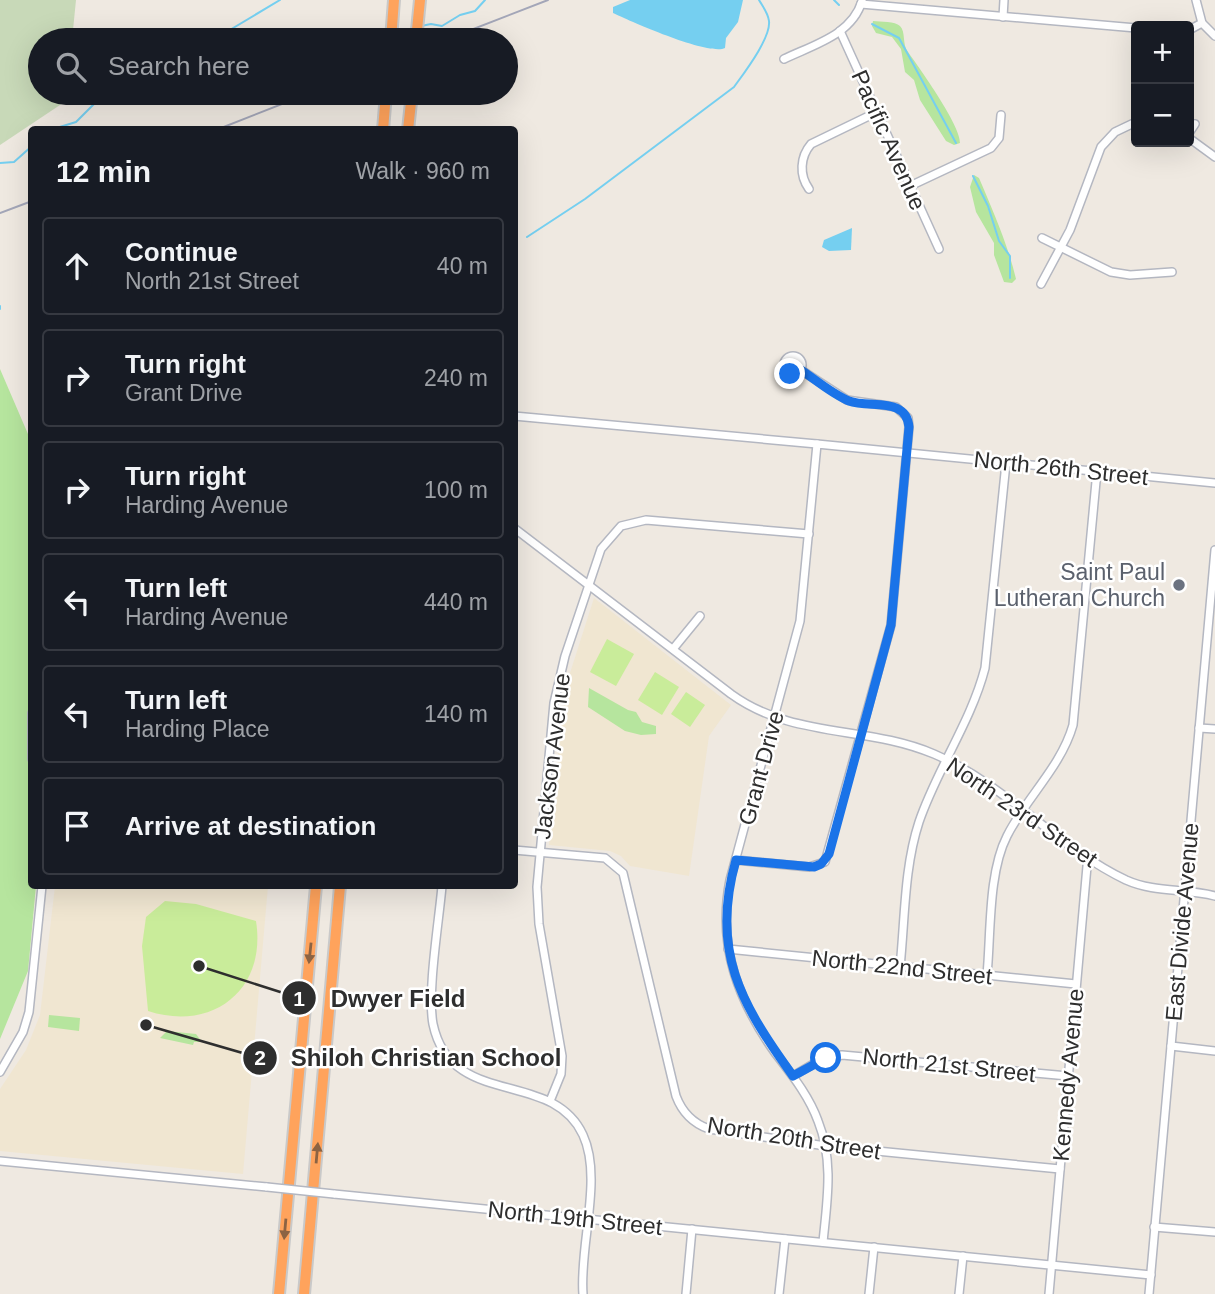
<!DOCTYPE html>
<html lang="en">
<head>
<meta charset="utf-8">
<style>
  body { margin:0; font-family:Helvetica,sans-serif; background:#242831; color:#f1f3f6 }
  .controls { position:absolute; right:21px; top:21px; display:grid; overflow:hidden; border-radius:7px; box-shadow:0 7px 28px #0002 }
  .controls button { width:63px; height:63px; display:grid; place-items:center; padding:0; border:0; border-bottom:2px solid #363941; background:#171b24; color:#f1f3f6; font:35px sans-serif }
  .stop { position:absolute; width:21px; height:21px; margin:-16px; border:5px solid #1a73e8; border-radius:50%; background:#fff }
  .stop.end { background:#1a73e8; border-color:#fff; box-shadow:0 2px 7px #0008 }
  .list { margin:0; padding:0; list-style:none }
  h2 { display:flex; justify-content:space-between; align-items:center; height:91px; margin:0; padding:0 28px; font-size:30px }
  h2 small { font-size:23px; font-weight:400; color:#9ea1a6 }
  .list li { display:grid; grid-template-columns:46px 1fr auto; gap:21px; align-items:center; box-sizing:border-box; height:98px; margin:0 14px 14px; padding:0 14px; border:2px solid #363941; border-radius:7px }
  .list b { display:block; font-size:26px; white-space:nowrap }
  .list p { margin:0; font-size:23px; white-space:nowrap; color:#9ea1a6 }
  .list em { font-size:23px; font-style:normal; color:#9ea1a6 }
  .icon { flex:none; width:38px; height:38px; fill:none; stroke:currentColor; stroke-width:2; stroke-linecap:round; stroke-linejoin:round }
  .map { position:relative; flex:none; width:1215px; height:1294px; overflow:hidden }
  .search { position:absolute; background:#171b24; box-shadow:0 7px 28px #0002; left:28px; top:28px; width:490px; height:77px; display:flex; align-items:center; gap:18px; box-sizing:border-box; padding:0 24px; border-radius:38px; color:#9ea1a6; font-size:26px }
  .panel { position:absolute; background:#171b24; box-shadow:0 7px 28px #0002; left:28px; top:126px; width:490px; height:763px; border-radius:7px }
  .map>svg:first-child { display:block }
  .education { fill:#f0e6d1 }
  .green { fill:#b6e59e }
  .cemetery { fill:#c8d9b8 }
  .pitch { fill:#c9ec9a }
  .water { fill:#75cff0 }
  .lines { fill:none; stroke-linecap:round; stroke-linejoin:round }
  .stream { stroke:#75cff0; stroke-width:2 }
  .minor-casing { stroke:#b4b7c1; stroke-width:10 }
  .highway-casing { stroke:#c9c9c9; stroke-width:14 }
  .minor { stroke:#fff; stroke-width:7 }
  .highway { stroke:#ffa35c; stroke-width:10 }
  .rail { stroke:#a3a6b8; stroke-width:2 }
  .minor-bridge-casing { stroke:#b4b7c1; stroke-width:10; stroke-linecap:butt }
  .minor-bridge { stroke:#fff; stroke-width:7 }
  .oneway { fill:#8c6343 }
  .route { stroke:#1a73e8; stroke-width:9 }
  .worship-dot { fill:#6b7280; stroke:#fff; stroke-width:2.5 }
  .labels { text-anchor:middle; stroke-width:5; stroke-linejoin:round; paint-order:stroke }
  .street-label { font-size:23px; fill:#2e2e2e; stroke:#fff }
  .worship-label { font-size:23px; fill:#5b616d; stroke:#fff; text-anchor:end }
  .leader { fill:none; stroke:#2e2e2e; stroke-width:2.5 }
  .callout-dot { fill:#2e2e2e; stroke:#fff; stroke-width:2.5 }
  .mark-label { font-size:21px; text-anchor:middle; font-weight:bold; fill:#fff }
  .callout-label { font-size:24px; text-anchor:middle; font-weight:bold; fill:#2e2e2e; stroke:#fff; stroke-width:5; stroke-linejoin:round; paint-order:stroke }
</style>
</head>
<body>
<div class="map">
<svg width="1215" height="1294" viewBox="0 0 1215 1294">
  <rect width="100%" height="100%" fill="#efe9e1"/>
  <g class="education">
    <path d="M594,598L731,705L709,736L689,876L630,866L621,856L610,851L549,845L562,715L570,673Z"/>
    <path d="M55,886H268L243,1174L0,1151V1089L26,1050L40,1015Z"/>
  </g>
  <g class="green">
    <path d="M873,21C881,22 895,21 900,26C906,32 902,45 908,52C920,69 961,126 960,143L954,145L946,141L920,100L914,80L905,72L901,49L892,37L876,33L872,26Z"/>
    <path d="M974,175L979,178C993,211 1008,245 1016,279L1012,283L1004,282L994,255V243L976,212L970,187Z"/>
    <path d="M0,369L31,441L32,886H36L28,971L0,1039Z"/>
    <path d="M589,688L628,710L636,712L642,722L656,726V734L641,735L625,731L588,707Z"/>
    <path d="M49,1015L80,1018L79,1031L48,1027Z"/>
    <path d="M167,1031L196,1034L202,1042H194L193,1045L160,1038Z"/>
  </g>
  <path class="cemetery" d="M0,0H76L72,40H40V93H67L66,101L0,145Z"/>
  <g class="pitch">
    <path d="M607,639L634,654L616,686L590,672Z"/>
    <path d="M655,672L679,687L662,715L638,700Z"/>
    <path d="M686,692L705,705L690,727L671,714Z"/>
    <path d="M165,901L196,904L256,921C267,990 212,1032 148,1011L142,946L146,917Z"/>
  </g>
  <g class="water">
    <path d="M630,0H743L738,22L726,38L725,48C709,56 632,22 613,13V7Z"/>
    <path d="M852,228L851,250L829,251L822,247L824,240Z"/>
  </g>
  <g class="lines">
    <g class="stream">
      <path d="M834,0L839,5"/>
      <path d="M872,24L899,38L956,143"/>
      <path d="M421,26L431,24L442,26L460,15L475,11L485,0"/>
      <path d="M396,39L413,31"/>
      <path d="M213,40L280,0"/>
      <path d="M50,130L76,122L105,93"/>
      <path d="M0,163L14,162L32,146"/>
      <path d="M973,176L988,206L999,241L1010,256V278"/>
      <path d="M527,237L585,199L734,87C744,73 771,38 769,21C768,13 763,7 759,0"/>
      <path d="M0,306V309"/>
    </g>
    <defs>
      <g id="minor">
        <path d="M1196,0L1202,23L1215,36"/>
        <path d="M861,4L1136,28"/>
        <path d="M1003,17L1004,0"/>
        <path d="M1189,30L1202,23"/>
        <path d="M840,31L939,249"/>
        <path d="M784,59C813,45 852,35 862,1"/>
        <path d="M1189,133L1195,124"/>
        <path d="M1189,138L1215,157"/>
        <path d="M910,186L991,148L999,138L1001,115"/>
        <path d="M809,189C799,175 800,157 811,144L875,113"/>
        <path d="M1042,238L1111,272L1130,275L1172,272"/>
        <path d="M1041,284L1070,230L1101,147L1115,132L1136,122"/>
        <circle cx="793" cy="365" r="9"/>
        <path d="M514,416L817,444"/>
        <path d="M514,528L731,694C793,739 866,725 934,754C1005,784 1057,847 1126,880C1155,893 1185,888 1215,896"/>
        <path d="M673,649L700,616"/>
        <path d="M32,713V759"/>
        <path d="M1199,728L1215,729"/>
        <path d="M514,850L605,858L623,873L676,1096C682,1112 692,1123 709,1129L826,1146L1060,1169"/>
        <path d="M736,860L809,867L825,862L891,625L909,427L908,418L896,407L847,400L801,370"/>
        <path d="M442,886C439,921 427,992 433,1024C451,1110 552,1068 583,1135C603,1178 579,1246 583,1294"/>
        <path d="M728,949L1076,984"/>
        <path d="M900,967C905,919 904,868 919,822C937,769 971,722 985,668L1006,463"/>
        <path d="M987,975C991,934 988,873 1007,836C1026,798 1061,767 1073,725L1097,471"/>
        <path d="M1171,1046L1215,1051"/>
        <path d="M0,1072L23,1032L29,1012L42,886"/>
        <path d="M793,1076L820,1060L842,1055L1068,1076"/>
        <path d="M550,1101L561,1074L562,1056L539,924L537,887L554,703L565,656L601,549L621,526L646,520L809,534"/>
        <path d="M0,1161L267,1187"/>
        <path d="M334,1194L1151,1275"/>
        <path d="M1154,1227L1215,1232"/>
        <path d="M823,1242C827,1201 834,1161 818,1121C809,1096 792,1075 776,1054C738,1001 717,946 730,880L800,621L817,444L1215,483"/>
        <path d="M686,1294L692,1229"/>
        <path d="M779,1294L785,1239"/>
        <path d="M869,1294L874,1247"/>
        <path d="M959,1294L963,1256"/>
        <path d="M1049,1294L1088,855"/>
        <path d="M1149,1294L1215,550"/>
      </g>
      <g id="highway">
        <path d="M391,40L394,0"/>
        <path d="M416,40L420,0"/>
        <path d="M383,130L386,93"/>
        <path d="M408,130L412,93"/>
        <path d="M279,1294L316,886"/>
        <path d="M304,1294L340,886"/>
      </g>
    </defs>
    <use href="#minor" class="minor-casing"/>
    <use href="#highway" class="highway-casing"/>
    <use href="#minor" class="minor"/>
    <use href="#highway" class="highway"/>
    <g class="rail">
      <path d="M445,40L548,0"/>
      <path d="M216,130L310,93"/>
      <path d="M0,213L32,201"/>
    </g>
    <defs>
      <path id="minor-bridge" d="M267,1187L334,1194"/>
    </defs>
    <use href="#minor-bridge" class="minor-bridge-casing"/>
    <use href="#minor-bridge" class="minor-bridge"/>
  </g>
  <defs><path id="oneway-solid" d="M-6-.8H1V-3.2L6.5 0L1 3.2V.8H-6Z" transform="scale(1.75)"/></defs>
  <g class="oneway">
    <use href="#oneway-solid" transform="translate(310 953) rotate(96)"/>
    <use href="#oneway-solid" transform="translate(317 1153) rotate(-85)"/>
    <use href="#oneway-solid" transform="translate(285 1229) rotate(95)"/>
  </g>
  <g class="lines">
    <path class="route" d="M790,374L801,370C816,380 832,394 849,401C870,409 906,396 909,427L891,625L829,854L821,864L814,867L736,860C710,951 741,1004 793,1076L826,1058"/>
  </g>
  <circle class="worship-dot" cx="1179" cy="585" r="7"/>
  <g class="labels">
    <g class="street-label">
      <text transform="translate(889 140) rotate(66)" y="8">Pacific Avenue</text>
      <text transform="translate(1061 468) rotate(6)" y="8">North 26th Street</text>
      <text transform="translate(552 756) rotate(-83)" y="8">Jackson Avenue</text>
      <text transform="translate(761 768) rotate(-75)" y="8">Grant Drive</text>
      <text transform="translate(1022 812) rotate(34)" y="8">North 23rd Street</text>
      <text transform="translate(1182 922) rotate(-85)" y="8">East Divide Avenue</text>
      <text transform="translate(902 967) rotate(6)" y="8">North 22nd Street</text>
      <text transform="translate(949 1065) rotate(6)" y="8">North 21st Street</text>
      <text transform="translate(1068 1075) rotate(-85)" y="8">Kennedy Avenue</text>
      <text transform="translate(794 1138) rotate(9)" y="8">North 20th Street</text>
      <text transform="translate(575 1218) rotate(6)" y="8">North 19th Street</text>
    </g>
    <g class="worship-label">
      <text x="1165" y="580">Saint Paul<tspan x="1165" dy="26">Lutheran Church</tspan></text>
    </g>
  </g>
  <path class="leader" d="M199 966L299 998M146 1025L260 1058"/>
  <g class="callout-dot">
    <circle cx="199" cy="966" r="7"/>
    <circle cx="146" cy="1025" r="7"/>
    <circle cx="299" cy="998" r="18"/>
    <circle cx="260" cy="1058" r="18"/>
  </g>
  <g class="mark-label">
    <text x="299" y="1006">1</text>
    <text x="260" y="1065">2</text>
  </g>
  <g class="callout-label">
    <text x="398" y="1007">Dwyer Field</text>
    <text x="426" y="1066">Shiloh Christian School</text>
  </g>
</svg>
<div class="controls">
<button>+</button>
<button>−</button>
</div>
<div class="stop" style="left:826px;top:1058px"></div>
<div class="stop end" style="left:790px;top:374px"></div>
<div class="search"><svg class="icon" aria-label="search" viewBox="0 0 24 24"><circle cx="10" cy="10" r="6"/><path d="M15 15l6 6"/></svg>Search here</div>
<section class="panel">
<h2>12 min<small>Walk · 960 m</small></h2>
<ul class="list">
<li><svg class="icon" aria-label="ahead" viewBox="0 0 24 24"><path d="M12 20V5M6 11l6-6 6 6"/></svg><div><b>Continue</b><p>North 21st Street</p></div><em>40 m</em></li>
<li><svg class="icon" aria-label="right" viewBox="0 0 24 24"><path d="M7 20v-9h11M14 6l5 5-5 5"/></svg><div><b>Turn right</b><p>Grant Drive</p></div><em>240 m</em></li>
<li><svg class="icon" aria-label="right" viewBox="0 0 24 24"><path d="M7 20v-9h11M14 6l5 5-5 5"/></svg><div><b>Turn right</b><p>Harding Avenue</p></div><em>100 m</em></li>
<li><svg class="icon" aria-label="left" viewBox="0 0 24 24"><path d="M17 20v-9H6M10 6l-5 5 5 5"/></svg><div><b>Turn left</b><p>Harding Avenue</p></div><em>440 m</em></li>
<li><svg class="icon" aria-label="left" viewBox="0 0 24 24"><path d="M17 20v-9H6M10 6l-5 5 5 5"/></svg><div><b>Turn left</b><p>Harding Place</p></div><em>140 m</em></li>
<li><svg class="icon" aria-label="arrive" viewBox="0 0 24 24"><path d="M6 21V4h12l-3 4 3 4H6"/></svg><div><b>Arrive at destination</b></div></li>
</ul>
</section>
</div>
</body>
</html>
